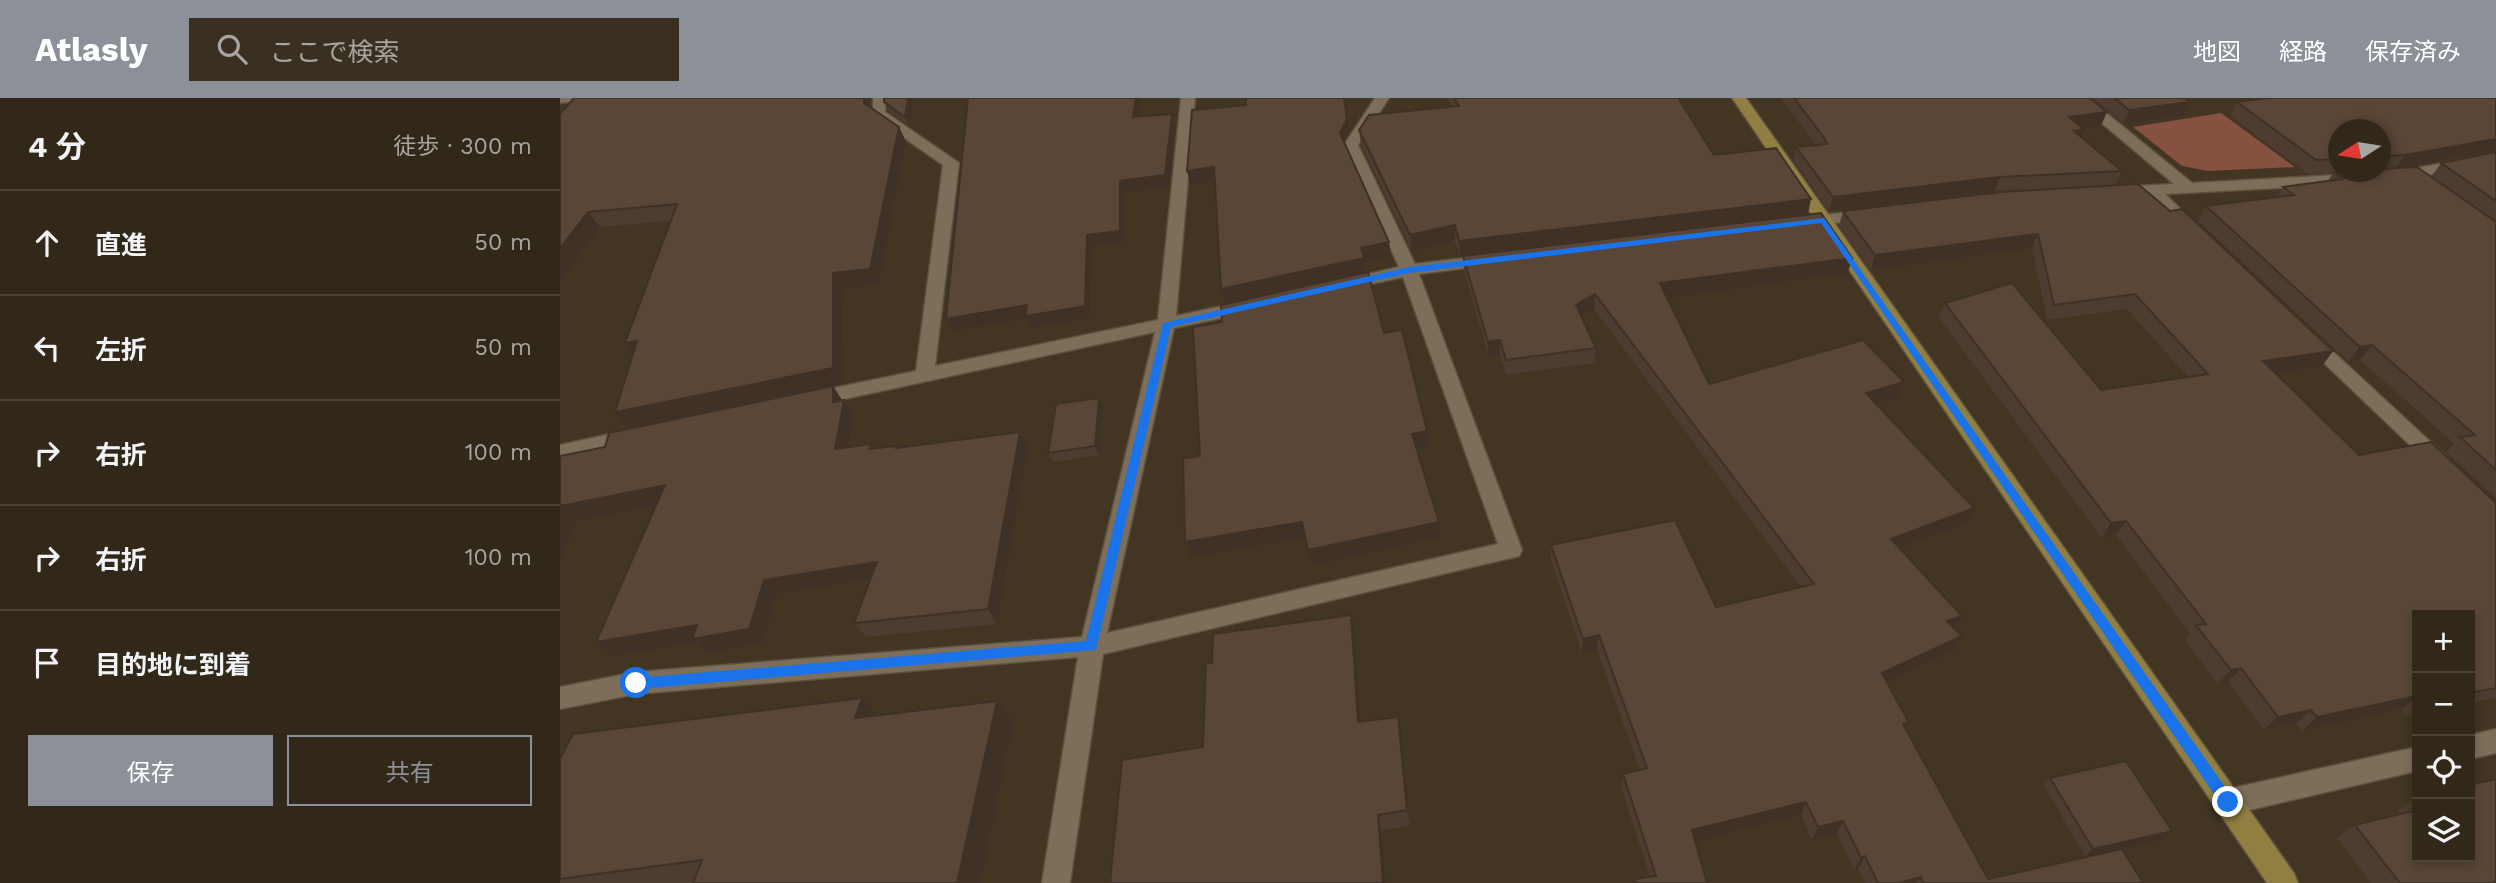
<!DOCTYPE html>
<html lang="ja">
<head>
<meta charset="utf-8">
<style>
  body { margin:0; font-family:"Work Sans","Noto Sans JP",sans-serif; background:#3a3022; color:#f1f3f6 }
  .controls { position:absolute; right:21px; bottom:21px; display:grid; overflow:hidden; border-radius:0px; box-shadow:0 4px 10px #0003 }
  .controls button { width:63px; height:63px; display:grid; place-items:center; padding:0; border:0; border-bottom:2px solid #4d4438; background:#322819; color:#f1f3f6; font:35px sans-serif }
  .compass { position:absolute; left:1768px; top:21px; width:63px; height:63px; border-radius:50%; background:#322819; box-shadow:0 4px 10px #0003; rotate:258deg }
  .stop { position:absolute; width:21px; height:21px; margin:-16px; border:5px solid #1a73e8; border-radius:50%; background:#fff }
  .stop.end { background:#1a73e8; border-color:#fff; box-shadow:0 2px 7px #0008 }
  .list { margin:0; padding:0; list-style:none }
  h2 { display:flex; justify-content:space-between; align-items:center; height:91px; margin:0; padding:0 28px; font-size:30px }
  h2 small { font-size:23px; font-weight:400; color:#a8a6a2 }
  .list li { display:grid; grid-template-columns:46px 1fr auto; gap:21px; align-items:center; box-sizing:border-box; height:105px; padding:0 28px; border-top:2px solid #4d4438 }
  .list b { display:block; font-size:26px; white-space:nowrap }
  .list em { font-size:23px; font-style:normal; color:#a8a6a2 }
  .actions { display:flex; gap:14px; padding:21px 28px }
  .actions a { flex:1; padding:16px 0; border:2px solid #8c9099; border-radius:0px; text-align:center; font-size:24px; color:#8c9099 }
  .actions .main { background:#8c9099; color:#fff }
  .icon { flex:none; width:38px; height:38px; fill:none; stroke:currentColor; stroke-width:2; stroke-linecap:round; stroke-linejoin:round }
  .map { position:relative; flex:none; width:1936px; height:785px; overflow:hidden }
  header { display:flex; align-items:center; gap:42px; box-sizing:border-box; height:98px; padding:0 35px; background:#8c9099; color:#fff }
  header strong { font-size:33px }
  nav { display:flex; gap:38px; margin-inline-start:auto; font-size:24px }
  .search { width:490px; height:63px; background:#3a3022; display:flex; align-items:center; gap:18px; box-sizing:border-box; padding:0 24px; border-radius:0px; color:#a8a6a2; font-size:26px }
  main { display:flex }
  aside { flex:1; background:#322819 }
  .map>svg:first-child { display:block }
  .green { fill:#875141 }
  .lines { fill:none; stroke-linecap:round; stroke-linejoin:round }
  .street-casing { stroke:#5c503f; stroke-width:3 }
  .secondary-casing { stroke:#5c503f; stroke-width:3 }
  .street { fill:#7d6e59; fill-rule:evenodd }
  .secondary { fill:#917e42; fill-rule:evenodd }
  .wall { fill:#4d3c2f; fill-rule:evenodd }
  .shaded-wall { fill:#3f3126 }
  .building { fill:#5a4637; stroke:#3f3126; stroke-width:2 }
  .route { fill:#1a73e8 }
</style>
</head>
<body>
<header>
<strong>Atlasly</strong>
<div class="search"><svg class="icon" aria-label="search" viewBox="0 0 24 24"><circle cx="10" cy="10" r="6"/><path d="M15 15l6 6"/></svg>ここで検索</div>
<nav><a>地図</a><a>経路</a><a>保存済み</a></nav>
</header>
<main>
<aside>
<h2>4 分<small>徒歩 · 300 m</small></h2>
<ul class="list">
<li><svg class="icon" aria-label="ahead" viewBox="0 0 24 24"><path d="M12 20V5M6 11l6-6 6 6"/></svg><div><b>直進</b></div><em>50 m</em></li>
<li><svg class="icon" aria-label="left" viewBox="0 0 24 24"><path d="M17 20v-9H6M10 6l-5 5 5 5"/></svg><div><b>左折</b></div><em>50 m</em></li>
<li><svg class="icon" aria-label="right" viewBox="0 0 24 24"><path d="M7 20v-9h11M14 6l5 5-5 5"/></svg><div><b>右折</b></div><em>100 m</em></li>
<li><svg class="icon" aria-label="right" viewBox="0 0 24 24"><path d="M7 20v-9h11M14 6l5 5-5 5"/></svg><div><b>右折</b></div><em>100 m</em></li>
<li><svg class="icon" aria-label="arrive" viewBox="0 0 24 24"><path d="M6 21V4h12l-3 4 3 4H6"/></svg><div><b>目的地に到着</b></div></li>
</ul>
<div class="actions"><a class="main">保存</a><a>共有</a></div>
</aside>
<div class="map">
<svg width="1936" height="785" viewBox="0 0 1936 785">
  <rect width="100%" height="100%" fill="#423521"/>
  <path class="green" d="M1661,15L1735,69L1648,73L1622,68L1573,29Z"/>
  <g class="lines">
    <defs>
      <g id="street">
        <path d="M0,0H18L16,3L0,5Z"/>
        <path d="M313,0H327L325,14L399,65L375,268L598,222L621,0H635L616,218L690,202L699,208L690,214L614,230L547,535L938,446L843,179L783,192L774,187L777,183L839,169L784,47L815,0H829L798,47L855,166L930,157L938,162L930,167L859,176L962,452L959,458L543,556L510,785H482L518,559L76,596L0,611V589L76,574L522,539L595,234L252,308L245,306L242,301L245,296L356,273L383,67L313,18Z"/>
        <path d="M1512,0H1528L1632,85L1797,76L1805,81L1797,86L1605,96L1642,132L1640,135H1628L1587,97H1551L1549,94L1557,89L1614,86Z"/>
        <path d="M1936,55V63L1836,84L1828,79L1836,74Z"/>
        <path d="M1309,112L1315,114L1317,117L1315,120L1244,129L1236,124L1244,119Z"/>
        <path d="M1749,235L1755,237L1888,360L1891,365L1888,370L1881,372L1874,370L1743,245L1740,241L1743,237Z"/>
        <path d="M73,331L80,333L83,338L80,343L0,361V347Z"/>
        <path d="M1936,631V655L1910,661V637Z"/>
        <path d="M1857,649V673L1668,717L1659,713L1655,704L1659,695L1668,691Z"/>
      </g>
      <path id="secondary" d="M1172,0H1186L1734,775L1738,785H1707Z"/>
    </defs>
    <use href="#street" class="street-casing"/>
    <use href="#secondary" class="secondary-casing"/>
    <use href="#street" class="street"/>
    <use href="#secondary" class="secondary"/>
  </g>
  <g class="wall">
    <path d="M14,0H306L311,10L339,29L346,44L319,186L282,191L283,286L69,330L73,255L111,123L40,129L0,184V13L1,15Z"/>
    <path d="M354,0L349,27L328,13L324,4Z"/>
    <path d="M887,0H1118L1154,57L1248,116L900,158L895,143L852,153L801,47L799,32L892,9Z"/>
    <path d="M1221,0H1530L1541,28L1523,30L1521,39L1562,73L1555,87L1435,93L1269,113L1234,63L1236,49L1256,47Z"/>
    <path d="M1532,0H1624L1623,18L1563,25Z"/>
    <path d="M1677,4L1936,53L1841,70L1871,79L1881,65L1936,54V400L1886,354L1894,345L1800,262L1789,264L1638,123L1646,108L1717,100L1723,89L1768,83L1773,75L1748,76L1670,18ZM1779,32H1821V74H1779Z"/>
    <path d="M1441,94L1773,253L1762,268L1715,275L1799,357L1936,405V600L1910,605V517H1857V616L1847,618L1842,611L1742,633L1736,625L1704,632L1668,584L1658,586L1625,542L1630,535L1556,437L1542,440L1379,220L1385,205L1541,292L1628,279L1567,211L1487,222L1472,150L1311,172L1279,128L1283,113Z"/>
    <path d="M903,158L1288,175L1107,199L1149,286L1338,299L1316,306L1414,410L1407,425L1339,450L1402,518L1394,531V553L1327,584L1346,630L1428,781L1583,785H1305L1298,771L1294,772L1277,735L1252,742L1241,717L1135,743L1147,785H1074L1075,781L1090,779L1061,689L1063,676L1080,672L1037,552L1022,555L991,462V447L1156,509L1241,489L1034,211L1021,219L1036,250L1035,265L946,277L940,257L929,259L904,173Z"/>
    <path d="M273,288L282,302H284L295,317L289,349L311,346L314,351L468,349L437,526L306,539L294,525L310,482L217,496L203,545L147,555L136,544L53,558L36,544L96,407L16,423L2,459H0L45,349Z"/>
    <path d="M543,309L539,357L493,364L488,355Z"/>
    <path d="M795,535L801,624L841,635L850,728L821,732L826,785H550L643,649Z"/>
    <path d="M318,617L453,625L421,785H0V661Z"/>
    <path d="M1490,680L1612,733L1604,741L1525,759L1484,687Z"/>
    <path d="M1857,699V759L1936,785H1811L1777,740L1795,727L1841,716L1838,713Z"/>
  </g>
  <g class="shaded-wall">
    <path d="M304,0H306L310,8L312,20L304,5Z"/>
    <path d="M348,0H354L349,27L345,19Z"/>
    <path d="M576,0H581L576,31L573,19Z"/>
    <path d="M1630,4L1623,18L1563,25L1569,12Z"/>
    <path d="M1547,14L1541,28L1504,33L1509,19Z"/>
    <path d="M612,16L615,27L609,89L564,95V145L531,149L529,220L471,230L467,220L392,233L386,221L527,137L560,83Z"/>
    <path d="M787,21L789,35L782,48L780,35Z"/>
    <path d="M339,29L346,44L319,186L282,191L283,286L69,330L55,314L273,175Z"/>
    <path d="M1524,31L1518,45L1514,33Z"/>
    <path d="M1936,41V53L1835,71L1845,57Z"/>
    <path d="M654,69L657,83L630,86L627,73Z"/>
    <path d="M1440,79L1435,93L1269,113L1273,99Z"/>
    <path d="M1251,101L1248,116L900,158L899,143Z"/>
    <path d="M28,114L40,129L0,184V151Z"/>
    <path d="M895,127V143L852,153L850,137Z"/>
    <path d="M1478,136L1472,150L1311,172L1315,157Z"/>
    <path d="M829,144L831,158L805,164L806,174L665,205L661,191L801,150Z"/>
    <path d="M1292,160L1288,175L1098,201L1100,185Z"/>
    <path d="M1035,196L1034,211L1015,222L1016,207Z"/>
    <path d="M940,242V257L929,259L928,244Z"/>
    <path d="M77,243L78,261L65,245Z"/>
    <path d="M1812,247L1800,262L1789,264L1800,249Z"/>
    <path d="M1773,253L1762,268L1693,278L1703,263Z"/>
    <path d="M1344,284L1338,299L1301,311L1306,295Z"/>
    <path d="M273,288L283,304L284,302L295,317L285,366L275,351Z"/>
    <path d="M539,300L543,309L539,357L535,348Z"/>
    <path d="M867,333L869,348L854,351L852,336Z"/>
    <path d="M460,334L468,349L437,526L428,511Z"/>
    <path d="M105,387L119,403L16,423L2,459H0V408Z"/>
    <path d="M1414,410L1407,425L1324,456L1331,441Z"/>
    <path d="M1566,423L1556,437L1542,440L1551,425Z"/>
    <path d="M742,424L746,439L631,459L625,444Z"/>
    <path d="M879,424L881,439L752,467L748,452Z"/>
    <path d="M317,464L328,479L217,496L203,545L147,555L136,544L53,558L36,544L204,482Z"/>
    <path d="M791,517L795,535L802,641L798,624Z"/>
    <path d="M1402,518L1394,532L1387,523Z"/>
    <path d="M1039,537L1037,552L1022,555L1023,541Z"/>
    <path d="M1402,538L1394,553L1315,589L1322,575Z"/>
    <path d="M1681,570L1668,584L1658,586L1671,572Z"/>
    <path d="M1857,598L1842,611L1742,633L1757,619Z"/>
    <path d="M302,600L322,622L295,620Z"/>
    <path d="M437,603L453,625L421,785H397Z"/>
    <path d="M1751,612L1736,625L1704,632L1718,619Z"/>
    <path d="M838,619L841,635L850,728L847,712Z"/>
    <path d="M1246,704L1241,717L1129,745L1132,732Z"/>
    <path d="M818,717L821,732L826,785H823Z"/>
    <path d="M1283,723L1277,735L1252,742L1258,729Z"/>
    <path d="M1612,733L1604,741L1525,759L1533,751Z"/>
    <path d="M1305,758L1298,771L1294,772L1301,760Z"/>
    <path d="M1361,779L1356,785H1339Z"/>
  </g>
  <g class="building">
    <path d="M14,0H304V5L339,29L310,171L273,175V270L55,314L77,243L65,245L117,106L28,114L0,151V16Z"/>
    <path d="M324,0H348L345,19L324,4Z"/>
    <path d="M408,0H576L573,19L612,16L605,77L560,83V133L527,137L525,208L466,218L467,207L386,221Z"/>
    <path d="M686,0H784L787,21L780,35L829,144L801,150L804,160L661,191L654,69L627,73L632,12L686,7Z"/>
    <path d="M894,0H1118L1154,57L1216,50L1251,101L899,143L895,127L850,137L799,32L809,17L899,8Z"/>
    <path d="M1234,0H1530L1547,14L1509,19L1524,31L1514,33L1562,73L1440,79L1273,99L1236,49L1267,46L1265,41Z"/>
    <path d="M1555,0H1624L1630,4L1569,12Z"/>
    <path d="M1707,0H1936V41L1845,57L1821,58V32H1779V61L1756,62L1677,4Z"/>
    <path d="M1936,54V103L1881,65Z"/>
    <path d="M1857,69L1936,124V372L1900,339L1915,337L1812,247L1800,249L1646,108L1734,97L1723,89L1783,81L1774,74H1821V71Z"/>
    <path d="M1578,86L1610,113L1622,111L1773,253L1703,263L1799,357L1871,344L1936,405V590L1910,595V517H1857V598L1757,619L1751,612L1718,619L1681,570L1671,572L1636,527L1646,526L1566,423L1551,425L1385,205L1452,185L1541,292L1648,276L1575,196L1494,207L1478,136L1315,157L1283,113L1441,94Z"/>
    <path d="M1261,115L1292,160L1100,185L1149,286L1303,242L1344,284L1306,295L1414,410L1331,441L1402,518L1387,523L1402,538L1322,575L1349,625L1343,626L1428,781L1562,751L1583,785H1363L1361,779L1339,785H1318L1305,758L1301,760L1283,723L1258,729L1246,704L1132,732L1147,785H1076L1075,781L1096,778L1063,676L1087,670L1039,537L1023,541L991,447L1115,422L1156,509L1254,486L1035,196L1016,207L1036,250L946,262L940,242L928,244L903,158Z"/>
    <path d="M808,174L824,235L842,232L867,333L852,336L879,424L748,452L742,424L625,444L623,360L640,358L633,229L662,224L661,207Z"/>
    <path d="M273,288V304L284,302L275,351L311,346L309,351L336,348V350L460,334L428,511L294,525L317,464L204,482L189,531L132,541L137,527L36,544L105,387L0,408V358L45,349L49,335Z"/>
    <path d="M539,300L535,348L488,355L496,306Z"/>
    <path d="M791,517L798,624L838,619L847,712L818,717L823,785H550L562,662L643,649L646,566L652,565L653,536Z"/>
    <path d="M302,600L295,620L437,603L397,785H133L142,762L0,781V661L13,636Z"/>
    <path d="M1566,663L1612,733L1533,751L1490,680Z"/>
    <path d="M1936,681V785H1840L1795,727L1857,712V759H1910V687Z"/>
  </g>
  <path class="route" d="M1264,120L1673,700L1675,704L1673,709H1663L1261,125L849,175L611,229L536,552L76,591L70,585L76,580L526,543L603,225L849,169Z"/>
</svg>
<div class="controls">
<button>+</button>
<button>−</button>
<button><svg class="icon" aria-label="locate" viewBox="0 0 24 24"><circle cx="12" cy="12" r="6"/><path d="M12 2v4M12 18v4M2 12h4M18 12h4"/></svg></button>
<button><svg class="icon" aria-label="layers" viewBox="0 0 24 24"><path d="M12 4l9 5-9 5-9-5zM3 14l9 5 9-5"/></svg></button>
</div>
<svg class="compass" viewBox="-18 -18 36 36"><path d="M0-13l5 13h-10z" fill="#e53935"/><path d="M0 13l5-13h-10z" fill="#a8a6a2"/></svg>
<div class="stop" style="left:76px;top:585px"></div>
<div class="stop end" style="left:1668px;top:704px"></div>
</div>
</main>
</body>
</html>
